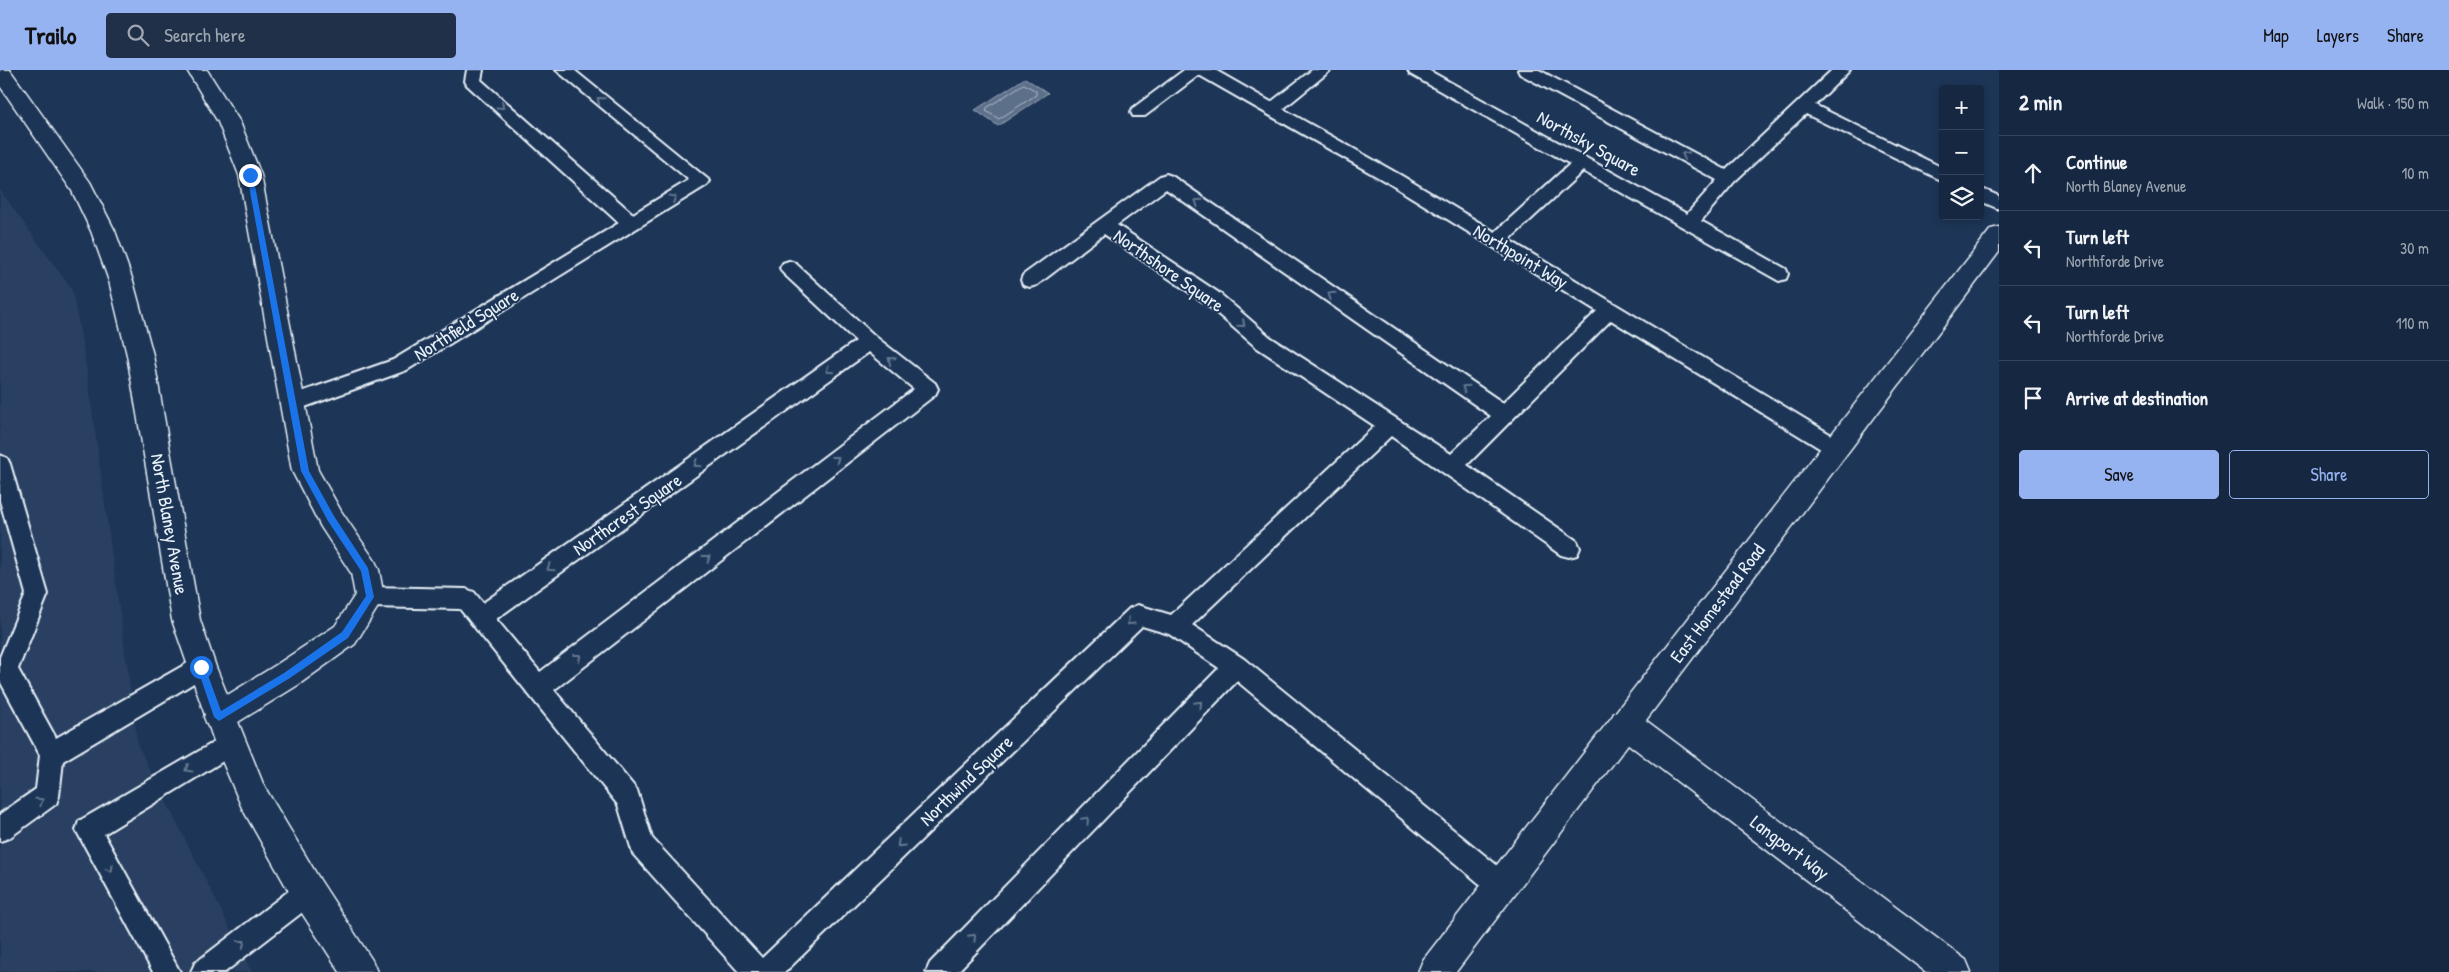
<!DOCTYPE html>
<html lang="en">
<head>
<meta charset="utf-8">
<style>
  body { margin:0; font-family:"Patrick Hand",sans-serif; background:#1f3048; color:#f1f3f6 }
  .controls { position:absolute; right:15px; top:15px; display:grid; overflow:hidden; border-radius:5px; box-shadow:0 2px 8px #0003 }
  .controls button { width:45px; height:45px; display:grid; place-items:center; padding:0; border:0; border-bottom:1px solid #35445a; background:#162841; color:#f1f3f6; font:25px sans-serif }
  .stop { position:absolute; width:15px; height:15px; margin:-11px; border:4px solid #1a73e8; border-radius:50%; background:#fff }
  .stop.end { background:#1a73e8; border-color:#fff; box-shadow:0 1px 5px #0008 }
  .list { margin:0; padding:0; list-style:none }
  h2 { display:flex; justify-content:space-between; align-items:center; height:65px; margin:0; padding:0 20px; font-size:21px }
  h2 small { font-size:16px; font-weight:400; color:#9ea6b1 }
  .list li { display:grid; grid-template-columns:32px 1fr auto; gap:15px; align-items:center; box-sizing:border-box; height:75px; padding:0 20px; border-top:1px solid #35445a }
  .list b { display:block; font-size:19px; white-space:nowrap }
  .list p { margin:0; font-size:16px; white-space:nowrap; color:#9ea6b1 }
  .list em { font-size:16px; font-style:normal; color:#9ea6b1 }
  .actions { display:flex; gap:10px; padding:15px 20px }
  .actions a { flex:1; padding:11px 0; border:1px solid #95b2f1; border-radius:5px; text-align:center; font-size:18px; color:#95b2f1 }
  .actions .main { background:#95b2f1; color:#111 }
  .icon { flex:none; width:28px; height:28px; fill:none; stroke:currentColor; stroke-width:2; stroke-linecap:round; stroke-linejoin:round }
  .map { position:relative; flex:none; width:1999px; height:902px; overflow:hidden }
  header { display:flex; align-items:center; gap:30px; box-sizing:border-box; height:70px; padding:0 25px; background:#95b2f1; color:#111 }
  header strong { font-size:24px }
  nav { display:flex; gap:28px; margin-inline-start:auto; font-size:18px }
  .search { width:350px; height:45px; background:#1f3048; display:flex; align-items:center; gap:12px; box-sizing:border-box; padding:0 18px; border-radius:5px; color:#9ea6b1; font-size:19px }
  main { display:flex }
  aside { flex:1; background:#162841 }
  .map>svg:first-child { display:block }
  .built { fill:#2a4162 }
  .water { fill:#5d7089; stroke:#95a4b5 }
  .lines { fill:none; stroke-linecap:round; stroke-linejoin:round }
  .shore { stroke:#b0bdcc; stroke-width:1 }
  .lane-casing { stroke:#e8f1f8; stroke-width:4 }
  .street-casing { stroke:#e8f1f8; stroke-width:3 }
  .secondary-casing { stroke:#e8f1f8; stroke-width:3 }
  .lane { fill:#1d3557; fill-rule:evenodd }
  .street { fill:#1d3557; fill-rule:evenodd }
  .secondary { fill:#1d3557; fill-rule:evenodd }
  .oneway { stroke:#64778f }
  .route { fill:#1a73e8 }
  .labels { text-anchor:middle; stroke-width:4; stroke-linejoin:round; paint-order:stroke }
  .street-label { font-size:19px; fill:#e8f1f8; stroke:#1d3557 }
</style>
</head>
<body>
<header>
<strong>Trailo</strong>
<div class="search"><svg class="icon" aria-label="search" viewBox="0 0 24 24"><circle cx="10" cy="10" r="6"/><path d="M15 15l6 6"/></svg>Search here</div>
<nav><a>Map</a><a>Layers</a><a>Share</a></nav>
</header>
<main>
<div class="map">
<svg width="1999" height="902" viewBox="0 0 1999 902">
  <rect width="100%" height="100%" fill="#1d3557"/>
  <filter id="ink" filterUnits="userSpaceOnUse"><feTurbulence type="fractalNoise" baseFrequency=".02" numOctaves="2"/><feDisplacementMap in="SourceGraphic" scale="10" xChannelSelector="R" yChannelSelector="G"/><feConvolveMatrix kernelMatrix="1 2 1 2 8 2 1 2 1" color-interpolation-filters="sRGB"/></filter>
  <g filter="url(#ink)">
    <path class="built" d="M0,120L72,220L85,288L138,676L252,902H0Z"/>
    <path class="water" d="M1025,8L1048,23L998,56L975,40Z"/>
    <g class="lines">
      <path class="shore" d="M1024,14L1036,21V25L999,49L986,41L987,38Z"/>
      <defs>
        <g id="lane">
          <path d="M467,0H483L481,10L633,144L689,110L556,0H574L710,111L707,115L407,300L291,342L284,340L281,334L284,328L393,290L619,153L467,15L465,11Z"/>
          <path d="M1184,0H1215L1271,32L1312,0H1331L1283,39L1402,106L1495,162L1570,94L1410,4L1408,0H1428L1687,144L1717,110L1520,4L1518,0H1539L1726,100L1832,0H1850L1815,35L1943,98V111L1806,44L1734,112L1701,151L1786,199L1788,204L1786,209L1779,211L1583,101L1509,170L1843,372L1846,378L1843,384L1836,386L1829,384L1611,250L1467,395L1577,471L1580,478L1577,485L1569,487L1561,485L1391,366L1192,555L1244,589L1510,806L1514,815L1510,824L1501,828L1492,824L1237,611L957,902H926L930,893L1219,598L1169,564L1142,556L785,902H739L633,784L618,735L460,539L370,537L362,534L359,527L362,520L370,517L466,519L474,522L483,533L856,271L783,203L780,198L783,193L789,191L795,193L876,267L935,313L938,319L935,325L554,620L637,720L652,768L762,888L1130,538L1138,535L1171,545L1375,356L1256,277L1205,233L1104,164L1037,215L1030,217L1023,215L1021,210L1023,205L1160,106L1166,104L1172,106L1503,333L1597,241L1390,114L1199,5L1145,46H1133L1131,42L1133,38ZM1166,119L1491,346L1451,384L1270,267L1219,223L1117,155ZM869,282L914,319L540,602L496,549Z"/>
          <path d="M1980,118L1999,126V139L1980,131Z"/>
          <path d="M0,385L7,388L10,394L48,524L18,599L56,668L193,590L201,586L209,590L212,597L209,604L63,691L59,726L56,734L9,768L0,771V744L36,719L40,685L0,611V587L26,524L0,431Z"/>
          <path d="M230,663L238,666L242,674L238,682L104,764L180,902H153L76,760L79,751Z"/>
          <path d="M308,809L317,813L321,822L317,831L225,902H191L195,893L299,813Z"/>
        </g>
        <g id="street">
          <path d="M187,0H207L240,52L261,105L318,400L341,441L375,491L379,500L384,527L355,574L298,615L230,657L219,661L208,657L204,647L208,637L276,595L335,556L355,525L351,503L321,457L292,401L239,105L218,52Z"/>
          <path d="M1625,638L1636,643L1966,890L1971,902H1926L1614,663L1610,653L1614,643Z"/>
        </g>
        <g id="secondary">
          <path d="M0,0H10L90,112L115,161L133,211L153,285L200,550L216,597L264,716L320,810L372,890L377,902H340L296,834L242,738L215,674L172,550L127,285L109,211L91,161L72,121L0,16Z"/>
          <path d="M1999,157V182L1456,902H1418L1423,890L1991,159Z"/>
        </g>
      </defs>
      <use href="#lane" class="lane-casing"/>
      <use href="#street" class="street-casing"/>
      <use href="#secondary" class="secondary-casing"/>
      <use href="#lane" class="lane"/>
      <use href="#street" class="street"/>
      <use href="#secondary" class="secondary"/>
    </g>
    <defs><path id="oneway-chevron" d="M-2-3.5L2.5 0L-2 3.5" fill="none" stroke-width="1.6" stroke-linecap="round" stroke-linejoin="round" transform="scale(1.25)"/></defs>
    <g class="oneway">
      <use href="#oneway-chevron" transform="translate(600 30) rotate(-141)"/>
      <use href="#oneway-chevron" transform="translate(501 36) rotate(42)"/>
      <use href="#oneway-chevron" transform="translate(1685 85) rotate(-152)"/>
      <use href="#oneway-chevron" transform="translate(673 128) rotate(-31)"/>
      <use href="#oneway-chevron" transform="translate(1198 132) rotate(-145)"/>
      <use href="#oneway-chevron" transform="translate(1331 225) rotate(-145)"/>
      <use href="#oneway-chevron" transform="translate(1242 254) rotate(41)"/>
      <use href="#oneway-chevron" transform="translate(891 290) rotate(-141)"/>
      <use href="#oneway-chevron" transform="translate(829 300) rotate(145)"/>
      <use href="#oneway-chevron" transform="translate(1465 318) rotate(-145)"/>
      <use href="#oneway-chevron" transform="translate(836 389) rotate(-37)"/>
      <use href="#oneway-chevron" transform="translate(697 394) rotate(145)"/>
      <use href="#oneway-chevron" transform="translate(707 488) rotate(-37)"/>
      <use href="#oneway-chevron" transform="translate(550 498) rotate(145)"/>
      <use href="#oneway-chevron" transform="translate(1130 552) rotate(136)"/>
      <use href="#oneway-chevron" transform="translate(578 587) rotate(-37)"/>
      <use href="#oneway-chevron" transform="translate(1199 634) rotate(-46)"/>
      <use href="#oneway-chevron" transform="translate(188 699) rotate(149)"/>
      <use href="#oneway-chevron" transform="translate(40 731) rotate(-35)"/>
      <use href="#oneway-chevron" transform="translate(1086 750) rotate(-46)"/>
      <use href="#oneway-chevron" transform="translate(900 774) rotate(136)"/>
      <use href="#oneway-chevron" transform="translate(110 799) rotate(61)"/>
      <use href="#oneway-chevron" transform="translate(973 867) rotate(-46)"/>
      <use href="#oneway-chevron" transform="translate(242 873) rotate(-37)"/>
    </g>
  </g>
  <path class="route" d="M250,102L253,105L309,401L334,446L368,498L374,527L348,568L290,608L219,651L214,647L197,597L198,594H204L221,641L284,603L342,562L366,526L361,501L328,451L301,401L247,105Z"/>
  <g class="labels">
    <g class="street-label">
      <text transform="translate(1589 73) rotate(29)" y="7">Northsky Square</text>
      <text transform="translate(1521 186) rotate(31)" y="7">Northpoint Way</text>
      <text transform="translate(1169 200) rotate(35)" y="7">Northshore Square</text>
      <text transform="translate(466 254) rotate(-32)" y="7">Northfield Square</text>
      <text transform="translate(627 444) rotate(-35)" y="7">Northcrest Square</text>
      <text transform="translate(170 454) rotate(80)" y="7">North Blaney Avenue</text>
      <text transform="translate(1717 533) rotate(-53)" y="7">East Homestead Road</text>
      <text transform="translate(966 710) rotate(-44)" y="7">Northwind Square</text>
      <text transform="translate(1790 777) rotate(37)" y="7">Langport Way</text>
    </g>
  </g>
</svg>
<div class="controls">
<button>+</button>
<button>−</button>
<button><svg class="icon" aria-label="layers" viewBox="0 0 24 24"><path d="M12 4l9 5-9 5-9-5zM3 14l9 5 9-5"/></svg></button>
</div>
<div class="stop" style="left:201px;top:597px"></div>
<div class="stop end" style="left:250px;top:105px"></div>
</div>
<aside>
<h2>2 min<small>Walk · 150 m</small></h2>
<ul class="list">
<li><svg class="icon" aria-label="ahead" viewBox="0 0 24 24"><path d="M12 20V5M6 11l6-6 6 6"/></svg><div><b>Continue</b><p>North Blaney Avenue</p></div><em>10 m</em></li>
<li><svg class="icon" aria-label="left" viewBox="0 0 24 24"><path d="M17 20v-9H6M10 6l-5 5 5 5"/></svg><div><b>Turn left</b><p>Northforde Drive</p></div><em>30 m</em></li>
<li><svg class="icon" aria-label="left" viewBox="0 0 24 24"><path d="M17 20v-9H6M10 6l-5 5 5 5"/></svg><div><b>Turn left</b><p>Northforde Drive</p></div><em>110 m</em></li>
<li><svg class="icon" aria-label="arrive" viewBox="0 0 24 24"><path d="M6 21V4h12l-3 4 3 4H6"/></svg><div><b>Arrive at destination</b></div></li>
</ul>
<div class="actions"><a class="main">Save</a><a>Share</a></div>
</aside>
</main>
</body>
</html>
